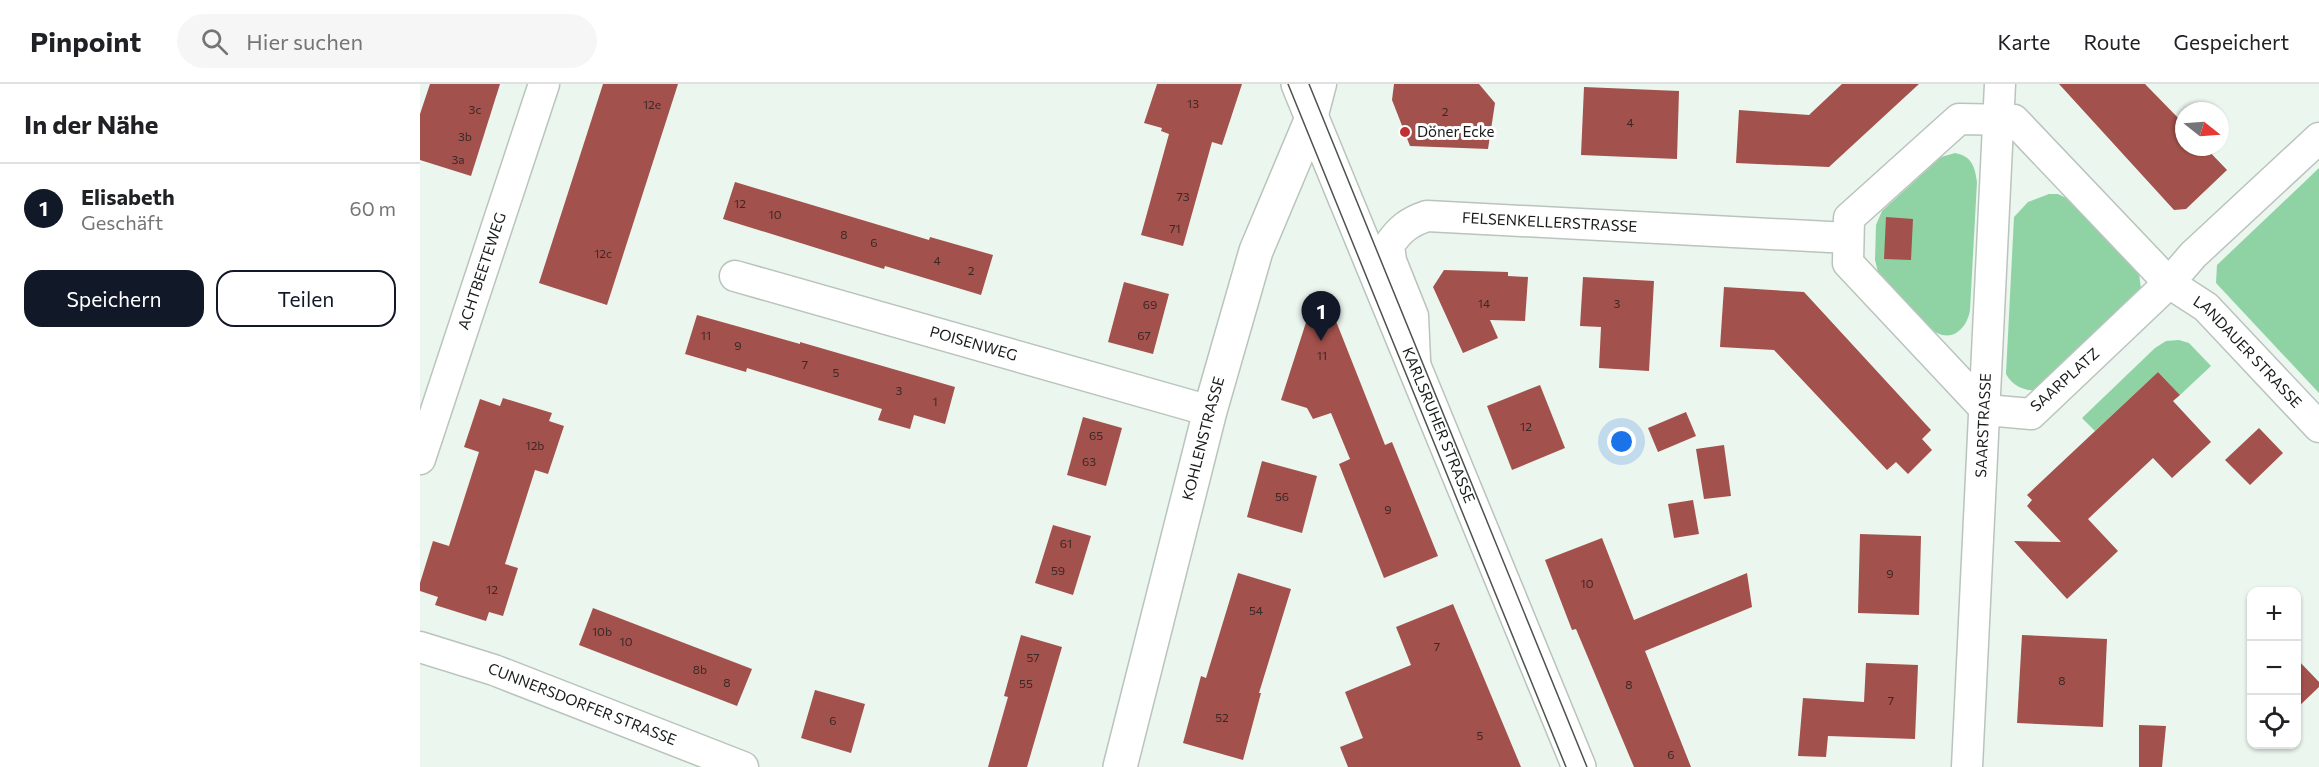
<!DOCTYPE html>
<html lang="de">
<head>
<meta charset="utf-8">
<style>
  body { margin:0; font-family:Commissioner,sans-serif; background:#f6f6f6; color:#202124 }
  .controls { position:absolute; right:18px; bottom:18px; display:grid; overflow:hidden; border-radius:12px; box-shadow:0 2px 4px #0004 }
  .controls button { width:54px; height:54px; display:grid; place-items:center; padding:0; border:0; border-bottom:2px solid #e0e0e0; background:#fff; color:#202124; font:30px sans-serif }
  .compass { position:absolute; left:1755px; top:18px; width:54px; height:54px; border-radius:50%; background:#fff; box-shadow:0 2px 4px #0004; rotate:107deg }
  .you { position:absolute; left:1202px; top:358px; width:21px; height:21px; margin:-15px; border:4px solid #fff; border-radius:50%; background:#1a73e8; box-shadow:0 0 0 9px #1a73e833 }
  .badge { display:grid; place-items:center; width:39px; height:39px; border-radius:50%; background:#111827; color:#fff; font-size:20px; font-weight:700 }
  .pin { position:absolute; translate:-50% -50px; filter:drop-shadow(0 2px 3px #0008) }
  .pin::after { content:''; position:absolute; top:32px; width:21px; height:18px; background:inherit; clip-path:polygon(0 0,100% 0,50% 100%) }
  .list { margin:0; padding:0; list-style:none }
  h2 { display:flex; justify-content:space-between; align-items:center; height:78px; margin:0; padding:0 24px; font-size:26px }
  h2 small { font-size:20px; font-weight:400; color:#757577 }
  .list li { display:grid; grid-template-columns:39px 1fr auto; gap:18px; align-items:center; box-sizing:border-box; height:90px; padding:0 24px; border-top:2px solid #e0e0e0 }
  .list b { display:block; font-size:22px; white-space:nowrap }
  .list p { margin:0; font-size:20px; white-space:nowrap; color:#757577 }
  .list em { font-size:20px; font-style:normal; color:#757577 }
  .actions { display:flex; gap:12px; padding:18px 24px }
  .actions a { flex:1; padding:14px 0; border:2px solid #111827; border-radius:18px; text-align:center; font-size:21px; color:#111827 }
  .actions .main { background:#111827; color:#fff }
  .icon { flex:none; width:33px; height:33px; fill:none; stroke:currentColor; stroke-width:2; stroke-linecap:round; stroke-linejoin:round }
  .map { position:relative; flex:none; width:1899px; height:683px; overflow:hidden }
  header { display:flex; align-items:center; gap:36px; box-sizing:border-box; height:84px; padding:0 30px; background:#fff; border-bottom:2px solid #e0e0e0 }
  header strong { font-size:28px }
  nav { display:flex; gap:33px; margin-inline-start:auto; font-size:21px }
  .search { width:420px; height:54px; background:#f6f6f6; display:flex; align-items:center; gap:15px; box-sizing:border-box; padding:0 21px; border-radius:33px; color:#757577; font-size:22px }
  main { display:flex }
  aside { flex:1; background:#fff }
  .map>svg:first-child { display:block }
  .green { fill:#8fd3a5 }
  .building { fill:#a3514c }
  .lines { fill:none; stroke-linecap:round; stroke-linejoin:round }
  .minor-casing { stroke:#b9c4bc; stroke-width:33 }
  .tertiary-casing { stroke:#b9c4bc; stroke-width:36 }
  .minor { stroke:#fff; stroke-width:30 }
  .tertiary { stroke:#fff; stroke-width:33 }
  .tram { stroke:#4d534f; stroke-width:1.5 }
  .poi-dot { fill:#c03133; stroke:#fff; stroke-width:2 }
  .labels { text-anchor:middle; stroke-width:6; stroke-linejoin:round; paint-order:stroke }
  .number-label { font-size:12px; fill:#3b2926 }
  .poi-label { font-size:15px; fill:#181c19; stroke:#fff; text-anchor:start }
  .street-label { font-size:15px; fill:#181c19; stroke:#fff }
</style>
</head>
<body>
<header>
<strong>Pinpoint</strong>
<div class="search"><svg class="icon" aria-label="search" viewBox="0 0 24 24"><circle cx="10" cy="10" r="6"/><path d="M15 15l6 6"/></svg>Hier suchen</div>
<nav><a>Karte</a><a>Route</a><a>Gespeichert</a></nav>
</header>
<main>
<aside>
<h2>In der Nähe<small></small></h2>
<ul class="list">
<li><span class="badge">1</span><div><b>Elisabeth</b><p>Geschäft</p></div><em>60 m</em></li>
</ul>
<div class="actions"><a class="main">Speichern</a><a>Teilen</a></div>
</aside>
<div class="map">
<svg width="1899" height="683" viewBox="0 0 1899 683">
  <rect width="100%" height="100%" fill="#ebf6ee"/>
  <g class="green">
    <path d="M1535,69C1552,72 1555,83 1557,98L1550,226C1548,241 1535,258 1517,249C1505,243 1470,200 1458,188L1455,176L1456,141L1462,127L1521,73Z"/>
    <path d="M1899,84V309L1796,199L1797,181Z"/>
    <path d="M1629,110H1638L1646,114L1715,182L1719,189L1721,205L1618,307C1604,306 1593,303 1586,290L1594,133L1608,118Z"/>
    <path d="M1759,256L1769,259L1791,282L1760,311L1738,288L1675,347L1662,334L1735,264L1746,257Z"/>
  </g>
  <g class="building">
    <path d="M10,0H80L51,92L0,76V30Z"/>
    <path d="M183,0H258L187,221L119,199Z"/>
    <path d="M737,0H822L802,61L792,58L763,162L721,151L749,50L741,47L742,44L724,39Z"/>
    <path d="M974,0H1059L1075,19L1068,65L990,62L972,16Z"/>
    <path d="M1422,0H1499L1409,83L1316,79L1319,26L1389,31Z"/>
    <path d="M1639,0H1725L1764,40V63H1785L1807,86L1766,125L1754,126Z"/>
    <path d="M1164,3L1259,7L1257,75L1161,71Z"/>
    <path d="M315,98L509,156L510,153L573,171L561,211L465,182L464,185L303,135Z"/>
    <path d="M1466,133L1493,135L1491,176L1464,175Z"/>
    <path d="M1024,186L1088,188V192L1108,193L1105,237L1070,236L1078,254L1043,269L1013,203Z"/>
    <path d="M1163,193L1234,197L1229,287L1179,284L1181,243L1160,242Z"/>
    <path d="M704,198L749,210L733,270L688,258Z"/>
    <path d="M1304,203L1384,208L1511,346L1502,355L1512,366L1488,390L1476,378L1467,386L1354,266L1300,263Z"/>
    <path d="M890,226L912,227L965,361L972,358L1018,472L964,494L919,380L930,375L911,329L893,335L887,324L861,316Z"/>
    <path d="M277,231L380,260V258L535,303L525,340L494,331L490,345L458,336L462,325L327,284L326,288L265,270Z"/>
    <path d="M1738,288L1760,311L1753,317L1791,358L1752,394L1733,374L1668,435L1698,467L1647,515L1594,457L1641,458L1607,422L1612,416L1607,411Z"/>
    <path d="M1120,301L1145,364L1092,386L1067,322Z"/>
    <path d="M83,314L132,329L129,337L144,342L128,390L115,386L85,480L98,484L83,532L69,528L66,537L15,521L18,513L0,507V499L13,457L29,462L59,368L44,363L60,315L80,322Z"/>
    <path d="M1266,328L1276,352L1238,368L1228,344Z"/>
    <path d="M663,333L702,344L686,402L647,391Z"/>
    <path d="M1839,344L1863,369L1830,401L1805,376Z"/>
    <path d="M1304,361L1311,412L1284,415L1276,365Z"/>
    <path d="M842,377L897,392L882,449L827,433Z"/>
    <path d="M1273,416L1279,450L1254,454L1248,420Z"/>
    <path d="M633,441L671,452L653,511L615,499Z"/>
    <path d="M1440,450L1501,452L1499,531L1438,529Z"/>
    <path d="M1182,454L1214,536L1327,489L1332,523L1225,567L1271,683H1214L1156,545L1152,546L1125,476Z"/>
    <path d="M818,489L871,505L839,609H841L823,676L763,659L781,592L786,594Z"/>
    <path d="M1033,520L1101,683H928L920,663L943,654L925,608L991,581L976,543Z"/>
    <path d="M173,524L332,585L317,622L159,561Z"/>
    <path d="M601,551L642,563L607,683H568L588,613L584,612Z"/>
    <path d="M1602,551L1687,555L1683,643L1597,639Z"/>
    <path d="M1876,574L1899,598V603L1876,625Z"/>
    <path d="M1446,579L1498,581L1495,655L1408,652L1406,673L1378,672L1383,614L1444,618Z"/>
    <path d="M395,606L445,620L431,669L381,654Z"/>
    <path d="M1719,641L1746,642L1742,683H1719Z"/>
  </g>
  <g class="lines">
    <defs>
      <g id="minor">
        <path d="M892,34L901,0"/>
        <path d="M1539,35L1594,36L1749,199L1611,330L1566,326L1428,179L1429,134Z"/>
        <path id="s1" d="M1899,54L1773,171L1749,199L1786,223L1899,343"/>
        <path id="s2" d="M315,192L790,327"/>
        <path id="s3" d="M995,276L993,232L971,177L969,161C980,145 989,138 1007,132L1428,154"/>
        <path id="s4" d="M0,375L124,0"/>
        <path id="s5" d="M0,563L74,586L323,683"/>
        <path id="s6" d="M1547,683L1580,0"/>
      </g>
      <g id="tertiary">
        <path id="s7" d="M878,0L1159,683"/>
        <path id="s8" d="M700,683L790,327L836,167L892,34"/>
      </g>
    </defs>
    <use href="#minor" class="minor-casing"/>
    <use href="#tertiary" class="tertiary-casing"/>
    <use href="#minor" class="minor"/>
    <use href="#tertiary" class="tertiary"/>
    <g class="tram">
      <path d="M868,0L1146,683"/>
      <path d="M889,0L1167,683"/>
    </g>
  </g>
  <circle class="poi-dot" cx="985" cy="48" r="6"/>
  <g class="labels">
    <g class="number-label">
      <text x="773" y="24">13</text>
      <text x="232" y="25">12e</text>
      <text x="55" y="30">3c</text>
      <text x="1025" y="32">2</text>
      <text x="1210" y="43">4</text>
      <text x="45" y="57">3b</text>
      <text x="38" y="80">3a</text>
      <text x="763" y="117">73</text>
      <text x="320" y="124">12</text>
      <text x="355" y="135">10</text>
      <text x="755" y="149">71</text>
      <text x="424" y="155">8</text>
      <text x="454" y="163">6</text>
      <text x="183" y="174">12c</text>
      <text x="517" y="181">4</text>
      <text x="551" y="191">2</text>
      <text x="1064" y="224">14</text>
      <text x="1197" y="224">3</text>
      <text x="730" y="225">69</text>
      <text x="286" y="256">11</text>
      <text x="724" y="256">67</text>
      <text x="318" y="266">9</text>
      <text x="902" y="276">11</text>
      <text x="385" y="285">7</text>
      <text x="416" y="293">5</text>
      <text x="479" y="311">3</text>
      <text x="515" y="322">1</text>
      <text x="1106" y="347">12</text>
      <text x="676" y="356">65</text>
      <text x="115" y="366">12b</text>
      <text x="669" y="382">63</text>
      <text x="862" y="417">56</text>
      <text x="968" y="430">9</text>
      <text x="646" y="464">61</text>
      <text x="638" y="491">59</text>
      <text x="1470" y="494">9</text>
      <text x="1167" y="504">10</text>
      <text x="72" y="510">12</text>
      <text x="836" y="531">54</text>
      <text x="182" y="552">10b</text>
      <text x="206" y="562">10</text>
      <text x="1017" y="567">7</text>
      <text x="613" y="578">57</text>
      <text x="280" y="590">8b</text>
      <text x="1642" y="601">8</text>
      <text x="307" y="603">8</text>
      <text x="606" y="604">55</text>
      <text x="1209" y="605">8</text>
      <text x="1471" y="621">7</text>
      <text x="802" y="638">52</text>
      <text x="413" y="641">6</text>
      <text x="1060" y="656">5</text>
      <text x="1251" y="675">6</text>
    </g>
    <g class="poi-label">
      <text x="997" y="53">Döner Ecke</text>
    </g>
    <g class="street-label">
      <text dy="5" stroke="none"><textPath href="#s3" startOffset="291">FELSENKELLERSTRASSE</textPath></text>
      <text dy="5" stroke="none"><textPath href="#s4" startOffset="198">ACHTBEETEWEG</textPath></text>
      <text dy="5" stroke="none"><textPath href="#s2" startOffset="248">POISENWEG</textPath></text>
      <text dy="5" stroke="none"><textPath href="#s1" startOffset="314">LANDAUER STRASSE</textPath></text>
      <text transform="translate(1645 296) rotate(-42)" y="5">SAARPLATZ</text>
      <text dy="5" stroke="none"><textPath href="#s7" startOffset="369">KARLSRUHER STRASSE</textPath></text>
      <text dy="5" stroke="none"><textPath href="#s6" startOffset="342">SAARSTRASSE</textPath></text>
      <text dy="5" stroke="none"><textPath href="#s8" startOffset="339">KOHLENSTRASSE</textPath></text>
      <text dy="5" stroke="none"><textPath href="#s5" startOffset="172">CUNNERSDORFER STRASSE</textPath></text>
    </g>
  </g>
</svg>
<div class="controls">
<button>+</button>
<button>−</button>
<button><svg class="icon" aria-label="locate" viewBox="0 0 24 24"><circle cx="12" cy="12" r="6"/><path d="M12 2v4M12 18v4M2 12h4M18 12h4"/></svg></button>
</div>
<svg class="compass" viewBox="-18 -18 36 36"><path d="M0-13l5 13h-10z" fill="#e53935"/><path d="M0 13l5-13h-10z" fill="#757577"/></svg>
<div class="you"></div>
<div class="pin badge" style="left:901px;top:257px">1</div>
</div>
</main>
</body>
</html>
